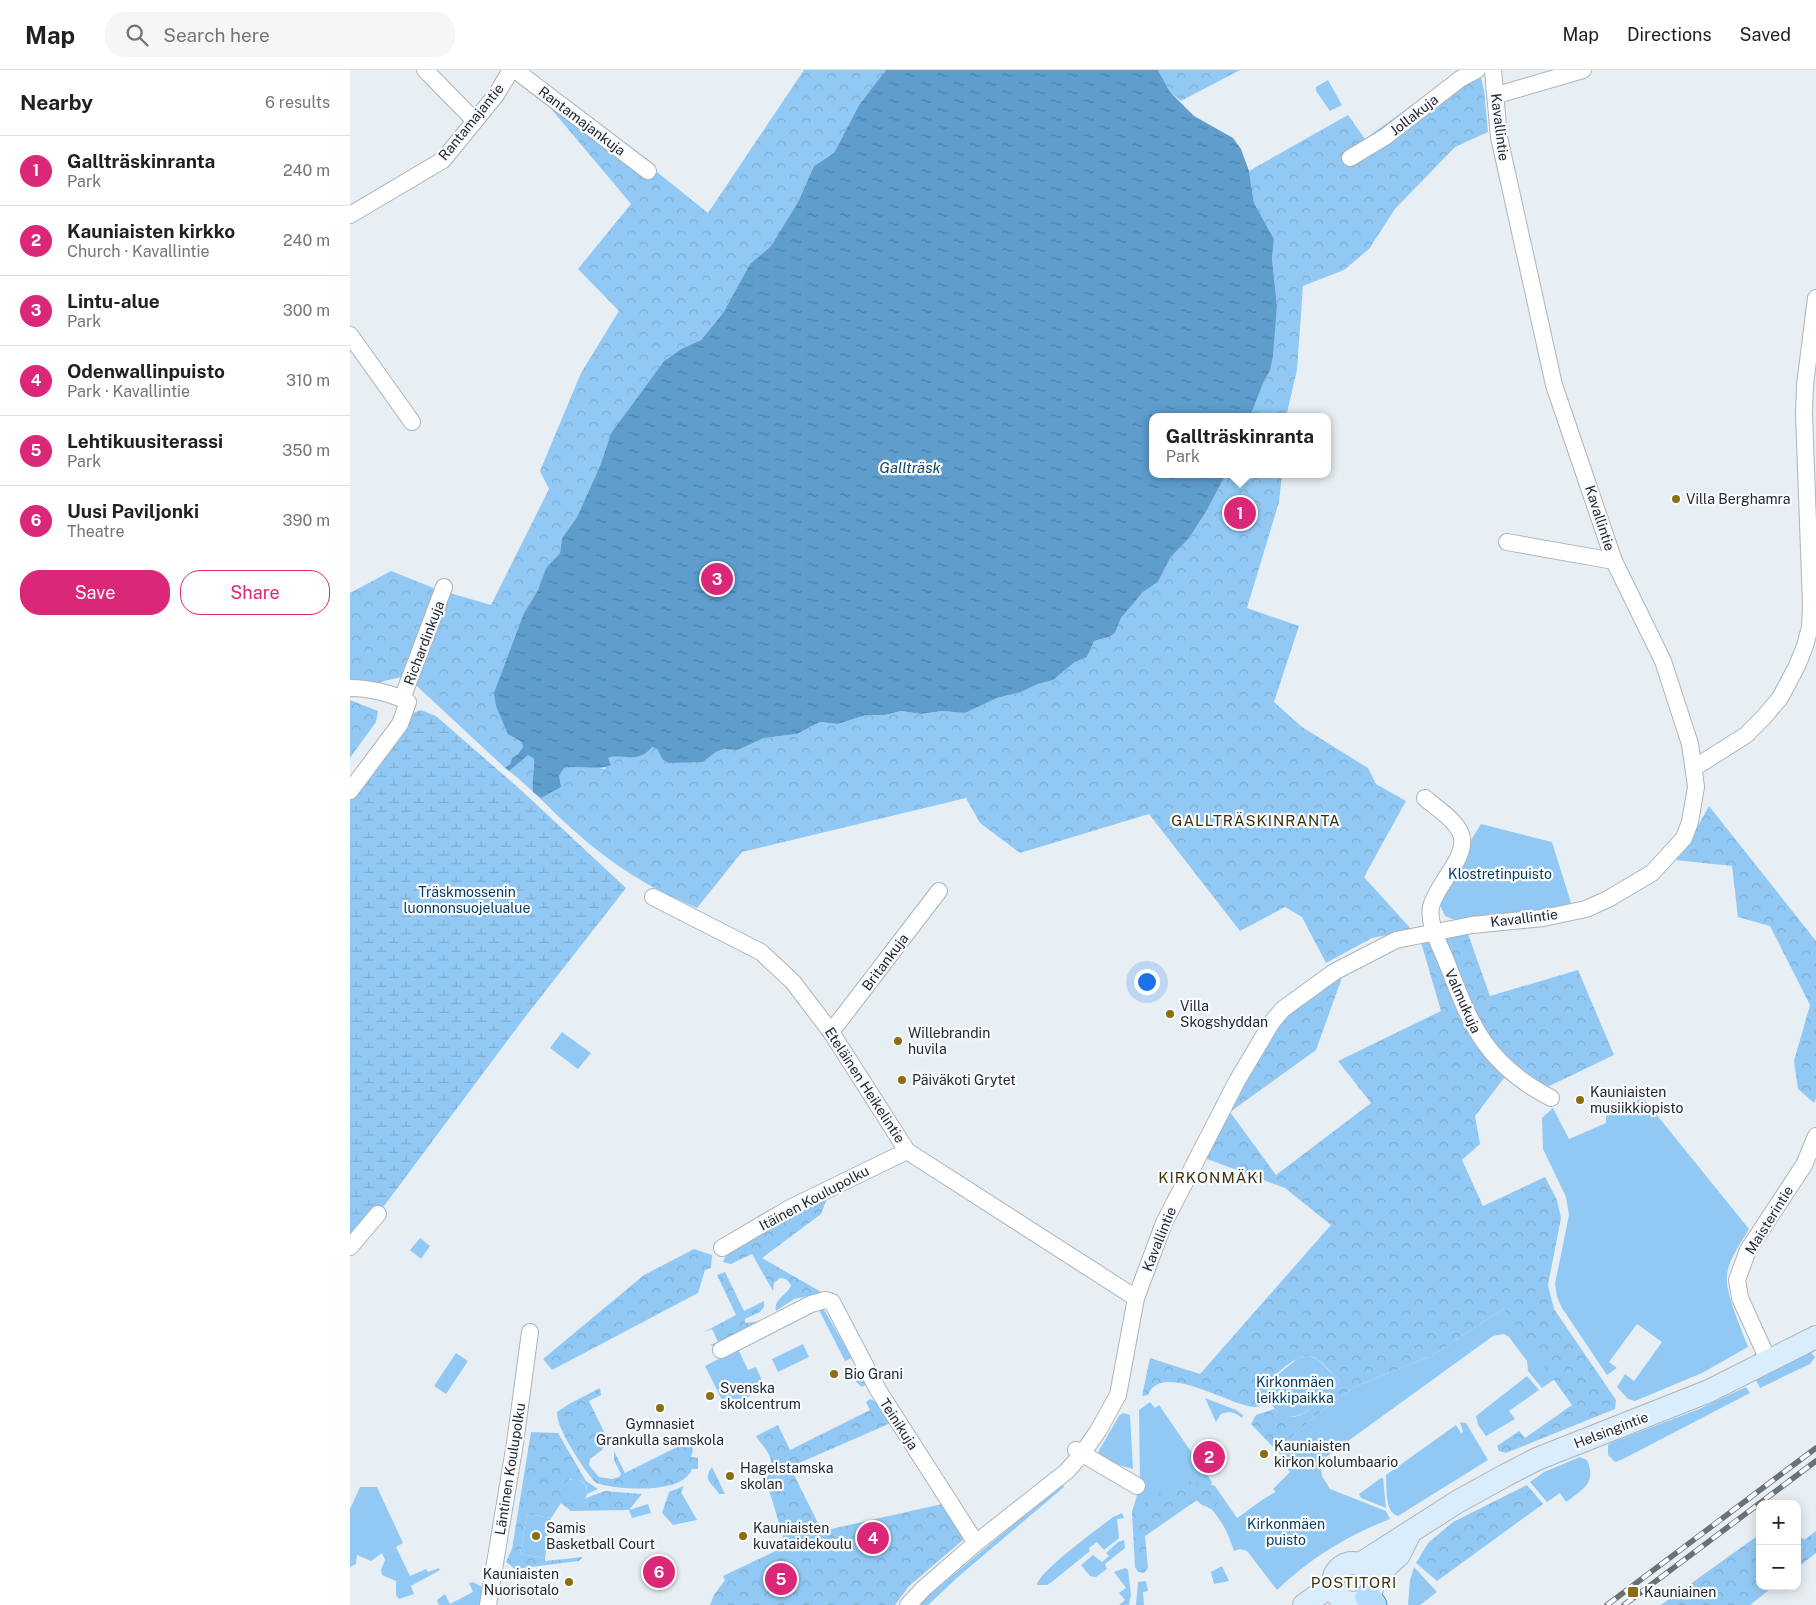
<!DOCTYPE html>
<html lang="en">
<head>
<meta charset="utf-8">
<style>
  body { margin:0; font-family:"Public Sans",sans-serif; background:#f6f6f6; color:#202124 }
  .controls { position:absolute; right:15px; bottom:15px; display:grid; overflow:hidden; border-radius:10px; box-shadow:0 2px 12px #0003 }
  .controls button { width:45px; height:45px; display:grid; place-items:center; padding:0; border:0; border-bottom:1px solid #e0e0e0; background:#fff; color:#202124; font:25px sans-serif }
  .you { position:absolute; left:796px; top:911px; width:18px; height:18px; margin:-12px; border:4px solid #fff; border-radius:50%; background:#1a73e8; box-shadow:0 0 0 8px #1a73e833 }
  .badge { display:grid; place-items:center; width:32px; height:32px; border-radius:50%; background:#db2777; color:#fff; font-size:16px; font-weight:700 }
  .pin { position:absolute; translate:-50% -50%; border:2px solid #fff; box-shadow:0 1px 5px #0006 }
  .popup { position:absolute; left:799px; top:343px; width:182px; height:65px; box-sizing:border-box; display:grid; place-content:center; border-radius:10px; background:#fff; filter:drop-shadow(0 1px 4px #0005); font-size:16px; white-space:nowrap; color:#757577 }
  .popup b { font-size:19px; color:#202124 }
  .popup::after { content:''; position:absolute; left:50%; top:100%; margin-left:-10px; border:10px solid transparent; border-top-color:#fff }
  .list { margin:0; padding:0; list-style:none }
  h2 { display:flex; justify-content:space-between; align-items:center; height:65px; margin:0; padding:0 20px; font-size:21px }
  h2 small { font-size:16px; font-weight:400; color:#757577 }
  .list li { display:grid; grid-template-columns:32px 1fr auto; gap:15px; align-items:center; box-sizing:border-box; height:70px; padding:0 20px; border-top:1px solid #e0e0e0 }
  .list b { display:block; font-size:19px; white-space:nowrap }
  .list p { margin:0; font-size:16px; white-space:nowrap; color:#757577 }
  .list em { font-size:16px; font-style:normal; color:#757577 }
  .actions { display:flex; gap:10px; padding:15px 20px }
  .actions a { flex:1; padding:11px 0; border:1px solid #db2777; border-radius:20px; text-align:center; font-size:18px; color:#db2777 }
  .actions .main { background:#db2777; color:#fff }
  .icon { flex:none; width:28px; height:28px; fill:none; stroke:currentColor; stroke-width:2; stroke-linecap:round; stroke-linejoin:round }
  .map { position:relative; flex:none; width:1466px; height:1535px; overflow:hidden }
  header { display:flex; align-items:center; gap:30px; box-sizing:border-box; height:70px; padding:0 25px; background:#fff; border-bottom:1px solid #e0e0e0 }
  header strong { font-size:24px }
  nav { display:flex; gap:28px; margin-inline-start:auto; font-size:18px }
  .search { width:350px; height:45px; background:#f6f6f6; display:flex; align-items:center; gap:12px; box-sizing:border-box; padding:0 18px; border-radius:20px; color:#757577; font-size:19px }
  main { display:flex }
  aside { flex:1; background:#fff }
  .map>svg:first-child { display:block }
  .green { fill:#92c9f4 }
  .forest { fill:url(#forest-crowns) }
  .wetland { fill:url(#wetland-marsh) }
  .water { fill:url(#water-ripples) }
  .lines { fill:none; stroke-linecap:round; stroke-linejoin:round }
  .street-casing { stroke:#adb4b9; stroke-width:18 }
  .secondary-casing { stroke:#adb4b9; stroke-width:24 }
  .primary-casing { stroke:#608eb0; stroke-width:27 }
  .street { stroke:#fff; stroke-width:16 }
  .secondary { stroke:#d9edfd; stroke-width:22 }
  .primary { stroke:#b3dcfb; stroke-width:25 }
  .rail-casing { stroke:#6c7174; stroke-width:5.5 }
  .rail { stroke:#f7fbff; stroke-width:4; stroke-dasharray:11; stroke-linecap:butt }
  .poi-dot { fill:#8c6d0f; stroke:#f7fbff; stroke-width:2 }
  .labels { text-anchor:middle; stroke-width:4.5; stroke-linejoin:round; paint-order:stroke }
  .street-label { font-size:14px; fill:#26292b; stroke:#f7fbff }
  .poi-label { font-size:14px; fill:#26292b; stroke:#f7fbff; text-anchor:start }
  .park-label { font-size:14px; fill:#063a5a; stroke:#f7fbff }
  .water-label { font-size:15px; font-style:italic; fill:#164566; stroke:#f7fbff }
  .neighbourhood-label { font-size:15px; letter-spacing:1px; fill:#403107; stroke:#f7fbff }
</style>
</head>
<body>
<header>
<strong>Map</strong>
<div class="search"><svg class="icon" aria-label="search" viewBox="0 0 24 24"><circle cx="10" cy="10" r="6"/><path d="M15 15l6 6"/></svg>Search here</div>
<nav><a>Map</a><a>Directions</a><a>Saved</a></nav>
</header>
<main>
<aside>
<h2>Nearby<small>6 results</small></h2>
<ul class="list">
<li><span class="badge">1</span><div><b>Gallträskinranta</b><p>Park</p></div><em>240 m</em></li>
<li><span class="badge">2</span><div><b>Kauniaisten kirkko</b><p>Church · Kavallintie</p></div><em>240 m</em></li>
<li><span class="badge">3</span><div><b>Lintu-alue</b><p>Park</p></div><em>300 m</em></li>
<li><span class="badge">4</span><div><b>Odenwallinpuisto</b><p>Park · Kavallintie</p></div><em>310 m</em></li>
<li><span class="badge">5</span><div><b>Lehtikuusiterassi</b><p>Park</p></div><em>350 m</em></li>
<li><span class="badge">6</span><div><b>Uusi Paviljonki</b><p>Theatre</p></div><em>390 m</em></li>
</ul>
<div class="actions"><a class="main">Save</a><a>Share</a></div>
</aside>
<div class="map">
<svg width="1466" height="1535" viewBox="0 0 1466 1535">
  <defs>
    <pattern id="forest-crowns" width="20" height="18" patternUnits="userSpaceOnUse" patternTransform="scale(1.25)"><rect width="20" height="18" fill="#92c9f4"/><path d="M2 6a3 3 0 1 1 6 0M12 15a3 3 0 1 1 6 0" fill="none" stroke="#7eadd1"/></pattern>
    <pattern id="wetland-marsh" width="20" height="14" patternUnits="userSpaceOnUse" patternTransform="scale(1.25)"><rect width="20" height="14" fill="#92c9f4"/><path d="M1 5h8M5 5V1M11 12h8M15 12V8" fill="none" stroke="#7eadd1"/></pattern>
    <pattern id="water-ripples" width="26" height="14" patternUnits="userSpaceOnUse" patternTransform="scale(1.25)"><rect width="26" height="14" fill="#5e9dcc"/><path d="M2 4q2-2 4 0t4 0M15 11q2-2 4 0t4 0" fill="none" stroke="#4d80a6"/></pattern>
  </defs>
  <rect width="100%" height="100%" fill="#e8eff4"/>
  <g class="green">
    <path d="M978,10L992,35L980,41L966,21V17Z"/>
    <path d="M1131,754L1202,772L1222,836L1180,844L1105,850L1095,846L1090,835L1113,783Z"/>
    <path d="M212,962L241,983L228,999L200,978Z"/>
    <path d="M1293,1028L1399,1159C1391,1173 1378,1190 1377,1206C1375,1223 1392,1260 1398,1277L1352,1303L1285,1331L1278,1329L1267,1317L1275,1304L1284,1311L1312,1272L1287,1254L1259,1292L1267,1298L1257,1305L1212,1238L1207,1227L1205,1214L1219,1145L1216,1127L1193,1079L1192,1048L1203,1038L1219,1069L1256,1053V1044Z"/>
    <path d="M70,1168L80,1176L71,1189L60,1180Z"/>
    <path d="M473,1238L502,1288L495,1291L469,1240Z"/>
    <path d="M1153,1239L1205,1309L1192,1318L1178,1301L1177,1291L1159,1267L1154,1264L1143,1266L976,1387L971,1398L972,1406L980,1419L1036,1441L1040,1449C998,1465 959,1489 927,1520L897,1481L890,1479L884,1481C879,1467 874,1452 863,1441C859,1436 852,1435 847,1430L795,1466L782,1442L790,1415L789,1340L800,1332L805,1338L809,1335L862,1412L861,1415L865,1416L887,1448C901,1439 911,1429 926,1422L923,1419L940,1402L931,1391L934,1388L927,1381L965,1346L1004,1317L1081,1286Z"/>
    <path d="M453,1274L459,1287L428,1302L422,1289Z"/>
    <path d="M388,1279L398,1300L406,1297L412,1310L405,1314L409,1321L376,1338L355,1296Z"/>
    <path d="M1461,1282L1465,1287L1460,1294L1410,1318L1406,1310Z"/>
    <path d="M106,1283L118,1291L96,1324L84,1316Z"/>
    <path d="M958,1285L968,1290L990,1311C974,1325 945,1364 924,1338C919,1332 915,1324 912,1318L948,1288Z"/>
    <path d="M507,1294L517,1314L512,1317L505,1311L499,1298Z"/>
    <path d="M1177,1306L1189,1320L1159,1341L1165,1349L1136,1366L1128,1355L1126,1346Z"/>
    <path d="M1396,1317L1400,1323L1273,1389L1265,1392L1258,1385V1375L1263,1372L1349,1339Z"/>
    <path d="M855,1328L886,1340L893,1345L892,1348C885,1342 880,1341 871,1344L866,1352Z"/>
    <path d="M773,1343L780,1345L783,1399L751,1390L748,1382L769,1346Z"/>
    <path d="M1110,1352L1116,1353L1138,1390L1048,1446C1034,1442 1037,1417 1036,1405L1106,1355L1111,1363L1113,1362Z"/>
    <path d="M1230,1387L1237,1390C1247,1413 1233,1419 1216,1432L1210,1423L1197,1432L1180,1412L1194,1402Z"/>
    <path d="M1031,1408H1033L1036,1438L1011,1428L1009,1424Z"/>
    <circle cx="224" cy="1422" r="13"/>
    <path d="M712,1414L714,1417L609,1506L578,1535H567Z"/>
    <path d="M10,1417H27L53,1473L46,1477L60,1506L76,1499L78,1502L89,1498L90,1500L61,1516L64,1524L49,1529L46,1525V1511L32,1505L31,1500L35,1490L32,1483L21,1491L7,1485L6,1494L0,1497V1439Z"/>
    <path d="M298,1434L301,1443L282,1448L279,1440Z"/>
    <path d="M772,1443L774,1448L767,1449L769,1468L754,1480L747,1472L739,1478L740,1481L703,1511L697,1515H687C687,1503 750,1457 763,1447Z"/>
    <path d="M177,1444L201,1448L195,1488L170,1484Z"/>
    <path d="M774,1470L775,1478L755,1494L757,1499L746,1507L740,1506L731,1495L743,1485L752,1492L759,1486L756,1483L768,1472Z"/>
    <path d="M872,1496L879,1511L864,1514L861,1502Z"/>
    <path d="M1064,1497L1087,1522L1070,1535H1058L1060,1510Z"/>
    <path d="M775,1498L778,1500L781,1525L779,1535H769L775,1530L769,1523L776,1518L764,1502Z"/>
    <path d="M796,1511L798,1521L793,1522L794,1535H786L788,1512Z"/>
    <path d="M123,1512L134,1518L131,1535H89L87,1530L95,1524L100,1534L123,1522L119,1513Z"/>
  </g>
  <g class="forest">
    <path d="M454,0H536L509,35L484,83L464,96L448,132L421,176L400,194L373,243L351,270L331,279L314,291L261,363L250,396L227,447L212,468L210,483L196,498L188,520L174,543L173,677L168,684L162,688L160,694L155,698L56,606L26,613L0,610V523L41,501L86,519L141,535L199,419L190,401L231,303L269,241L228,199L281,134L192,28L200,16L358,143Z"/>
    <path d="M808,0H890L831,31L820,22Z"/>
    <path d="M1110,0H1129L1134,20L1138,62L1105,77L1045,139L1019,179L994,200L953,216L947,300L936,347H900L914,311L920,301L927,236L922,188L924,169L904,133L899,101L998,45L1015,69Z"/>
    <path d="M876,404H932L929,432L897,538L949,556L924,632L952,657L1018,698L1026,714L1056,731L1014,807L1062,860L1022,868L976,893L952,847L935,837L890,861L799,744L670,783L630,753L616,728L392,782L347,838C297,817 261,794 221,758C200,739 181,718 159,701L178,684L184,689C185,701 181,711 183,722L209,706L214,698L228,695L255,699L258,688C273,680 280,695 302,677L307,679L313,689L353,692L366,682L374,679L388,680L414,668L447,664L470,652L488,654L516,645H535L551,641L571,644L592,641L615,643L647,628L671,622L688,614L703,610L725,592L737,587L744,571L759,567L765,563L771,548L793,522L808,512L820,488L839,468L857,440Z"/>
    <path d="M0,630L28,641L26,652L0,688Z"/>
    <path d="M1359,736L1466,871V1028L1464,1033L1448,1019L1444,991L1460,935L1420,856L1388,847L1382,796L1326,790L1339,772Z"/>
    <path d="M1117,861L1140,926L1228,900L1264,985L1193,1019L1161,999L1125,1046L1130,1074L1112,1090L1133,1136L1195,1107L1207,1130L1211,1148L1198,1215L1204,1239L1266,1330L1265,1339L1156,1383L1149,1381L1147,1376L1169,1361L1175,1368L1222,1335L1153,1239L1081,1286L1004,1317L965,1346L927,1381L901,1354L906,1345L924,1339C929,1343 936,1347 942,1347C955,1348 980,1320 990,1311C981,1303 971,1289 960,1286C946,1283 921,1309 912,1318L920,1331C915,1333 909,1337 905,1337C880,1336 811,1290 798,1325L792,1326L800,1288L850,1304L981,1155L935,1118L852,1087L929,951L994,902L966,980L880,1042L926,1105L1021,1033L988,991L1091,941L1070,869Z"/>
    <path d="M480,1121L471,1144L412,1188L473,1223L444,1229L426,1241C423,1229 437,1226 441,1215L436,1209L430,1208L424,1213L423,1221L402,1184L381,1194L373,1192L379,1177Z"/>
    <path d="M344,1179L362,1185L361,1198L355,1200L348,1223L202,1300L193,1289L294,1205Z"/>
    <path d="M375,1202L394,1241L414,1231V1237L410,1242L395,1249V1253L420,1250L369,1277L360,1275L368,1272L362,1259L352,1263L386,1245L367,1205Z"/>
    <path d="M250,1318L251,1325L239,1331L256,1366L252,1380L240,1389L239,1395L249,1407L262,1409L269,1407L271,1404L264,1390V1381L275,1403L339,1371L343,1380L341,1387L348,1388V1399H342C333,1425 267,1420 246,1413C235,1402 205,1356 207,1342L219,1334Z"/>
    <path d="M520,1329L529,1333L541,1353L440,1397L472,1461L592,1434L612,1465L613,1470L559,1516L545,1535H360L364,1525L375,1510L373,1506L436,1476L416,1410C427,1387 418,1384 406,1366L428,1355L440,1380L520,1340L516,1332Z"/>
    <path d="M181,1362L208,1363L236,1411L248,1419L237,1424V1417L232,1411L220,1409L214,1414L211,1422L217,1433L229,1434L236,1428L255,1421L292,1424L279,1440L221,1441L211,1433L201,1448L177,1444L170,1484L195,1488V1491L233,1487L229,1491L165,1499L156,1492L162,1479Z"/>
    <path d="M362,1397L375,1424H369C362,1412 352,1411 362,1397Z"/>
    <path d="M829,1410L856,1414L881,1453L875,1458L862,1439L852,1435L846,1430L795,1466L798,1498L794,1503L788,1502L785,1497L782,1442Z"/>
    <path d="M1177,1415L1193,1434L1087,1511L1066,1493L1078,1473L1103,1452Z"/>
    <path d="M334,1416L331,1422L347,1450L323,1455L312,1443L319,1422Z"/>
    <path d="M1466,1461V1483L1447,1498V1464L1454,1470Z"/>
    <path d="M1410,1464V1516H1424L1400,1535H1311Z"/>
  </g>
  <path class="wetland" d="M71,640L86,646L172,721L276,818L172,951L34,1136L23,1141L0,1169V726L60,644Z"/>
  <path class="water" d="M536,0H808L820,22L844,46L883,68L891,79L899,101L904,133L924,169L922,188L927,236L923,285L920,301L914,311L900,347H802V404H876L857,440L839,468L820,488L808,512L793,522L771,548L765,563L759,567L744,571L737,587L725,592L703,610L688,614L671,622L647,628L615,643L592,641L571,644L551,641L535,645H516L488,654L470,652L447,664L414,668L388,680L374,679L366,682L353,692L319,693L313,690L307,679L302,677C299,680 296,684 292,685C281,691 268,683 258,688L261,695C250,701 228,695 214,698L209,706L211,717L191,728L183,722C181,711 185,701 184,689L178,685L159,701L155,698L160,694L162,688L168,684L173,677L172,672L158,664L146,636L144,623L174,543L188,520L196,498L210,483L212,468L227,447L250,396L261,363L314,291L331,279L351,270L373,243L400,194L421,176L448,132L464,96L484,83L509,35Z"/>
  <g class="lines">
    <defs>
      <g id="street">
        <path d="M75,0L125,51"/>
        <path d="M165,0L298,101"/>
        <path d="M1147,25L1233,0"/>
        <path d="M1000,88L1035,67L1110,9L1127,0"/>
        <path d="M0,145L93,90L146,25L161,0"/>
        <path d="M0,265L62,352"/>
        <path d="M1157,472L1264,491"/>
        <path d="M0,618C18,618 42,623 58,632L50,654L0,721"/>
        <path d="M52,629L94,517"/>
        <path d="M1344,698L1396,665L1413,648L1430,628L1447,596L1455,576L1460,557L1461,534L1454,344L1455,315L1466,228"/>
        <path d="M1075,728C1086,738 1111,753 1112,769C1115,790 1086,815 1081,837C1078,853 1089,874 1095,888C1121,955 1134,993 1201,1028"/>
        <path d="M303,827L411,882L443,912L481,962L557,1081L786,1228"/>
        <path d="M481,962L589,821"/>
        <path d="M0,1177L28,1144"/>
        <path d="M372,1178L440,1138L557,1081"/>
        <path d="M371,1280L461,1234L475,1230L482,1232L528,1320L626,1473"/>
        <path d="M1419,1292L1390,1228L1387,1210L1398,1180L1454,1095L1466,1066"/>
        <path d="M726,1380L787,1416"/>
        <path d="M138,1535L165,1373L180,1262"/>
        <path d="M558,1535L574,1518L626,1473L717,1401L732,1384L748,1361L768,1325L786,1228L814,1153L887,1011L922,952L933,939L984,902L1046,870L1122,855L1193,848L1236,839L1258,829L1302,803L1334,768L1340,752L1346,717L1340,674L1313,591L1264,491L1204,315L1149,67L1143,0"/>
      </g>
      <g id="secondary">
        <circle cx="1003" cy="1513" r="20"/>
        <path d="M1010,1494L1107,1432L1156,1405L1187,1389L1359,1321L1466,1267"/>
        <path d="M1023,1509L1049,1485L1059,1465"/>
        <path d="M954,1535L982,1515"/>
      </g>
      <path id="primary" d="M1018,1527L1024,1535"/>
    </defs>
    <use href="#street" class="street-casing"/>
    <use href="#secondary" class="secondary-casing"/>
    <use href="#primary" class="primary-casing"/>
    <use href="#street" class="street"/>
    <use href="#secondary" class="secondary"/>
    <use href="#primary" class="primary"/>
    <defs>
      <g id="rail">
        <path d="M1257,1535L1466,1378"/>
        <path d="M1274,1535L1466,1391"/>
      </g>
    </defs>
    <use href="#rail" class="rail-casing"/>
    <use href="#rail" class="rail"/>
  </g>
  <g class="poi-dot">
    <circle cx="1326" cy="429" r="5"/>
    <circle cx="820" cy="944" r="5"/>
    <circle cx="548" cy="971" r="5"/>
    <circle cx="552" cy="1010" r="5"/>
    <circle cx="1230" cy="1030" r="5"/>
    <circle cx="484" cy="1304" r="5"/>
    <circle cx="360" cy="1326" r="5"/>
    <circle cx="310" cy="1338" r="5"/>
    <circle cx="914" cy="1384" r="5"/>
    <circle cx="380" cy="1406" r="5"/>
    <circle cx="186" cy="1466" r="5"/>
    <circle cx="393" cy="1466" r="5"/>
    <circle cx="219" cy="1512" r="5"/>
    <rect x="1277" y="1516" width="12" height="12" rx="2.5"/>
  </g>
  <g class="labels">
    <g class="street-label">
      <text transform="translate(1064 45) rotate(-38)" y="5">Jollakuja</text>
      <text transform="translate(232 51) rotate(37)" y="5">Rantamajankuja</text>
      <text transform="translate(121 52) rotate(-51)" y="5">Rantamajantie</text>
      <text transform="translate(1150 57) rotate(83)" y="5">Kavallintie</text>
      <text transform="translate(1250 448) rotate(72)" y="5">Kavallintie</text>
      <text transform="translate(74 573) rotate(-69)" y="5">Richardinkuja</text>
      <text transform="translate(1174 848) rotate(-7)" y="5">Kavallintie</text>
      <text transform="translate(535 892) rotate(-53)" y="5">Britankuja</text>
      <text transform="translate(1113 931) rotate(66)" y="5">Valmukuja</text>
      <text transform="translate(515 1015) rotate(57)" y="5">Eteläinen Heikelintie</text>
      <text transform="translate(464 1128) rotate(-28)" y="5">Itäinen Koulupolku</text>
      <text transform="translate(1419 1150) rotate(-58)" y="5">Maisterintie</text>
      <text transform="translate(809 1169) rotate(-68)" y="5">Kavallintie</text>
      <text transform="translate(549 1354) rotate(57)" y="5">Teinikuja</text>
      <text transform="translate(1261 1360) rotate(-21)" y="5">Helsingintie</text>
      <text transform="translate(160 1399) rotate(-81)" y="5">Läntinen Koulupolku</text>
    </g>
    <g class="poi-label">
      <text x="1336" y="434">Villa Berghamra</text>
      <text x="830" y="941">Villa<tspan x="830" dy="16">Skogshyddan</tspan></text>
      <text x="558" y="968">Willebrandin<tspan x="558" dy="16">huvila</tspan></text>
      <text x="562" y="1015">Päiväkoti Grytet</text>
      <text x="1240" y="1027">Kauniaisten<tspan x="1240" dy="16">musiikkiopisto</tspan></text>
      <text x="494" y="1309">Bio Grani</text>
      <text x="370" y="1323">Svenska<tspan x="370" dy="16">skolcentrum</tspan></text>
      <text x="310" y="1359" text-anchor="middle">Gymnasiet<tspan x="310" dy="16">Grankulla samskola</tspan></text>
      <text x="924" y="1381">Kauniaisten<tspan x="924" dy="16">kirkon kolumbaario</tspan></text>
      <text x="390" y="1403">Hagelstamska<tspan x="390" dy="16">skolan</tspan></text>
      <text x="196" y="1463">Samis<tspan x="196" dy="16">Basketball Court</tspan></text>
      <text x="403" y="1463">Kauniaisten<tspan x="403" dy="16">kuvataidekoulu</tspan></text>
      <text x="209" y="1509" text-anchor="end">Kauniaisten<tspan x="209" dy="16">Nuorisotalo</tspan></text>
      <text x="1294" y="1527">Kauniainen</text>
    </g>
    <g class="park-label">
      <text x="1150" y="809">Klostretinpuisto</text>
      <text x="117" y="827">Träskmossenin<tspan x="117" dy="16">luonnonsuojelualue</tspan></text>
      <text x="945" y="1317">Kirkonmäen<tspan x="945" dy="16">leikkipaikka</tspan></text>
      <text x="936" y="1459">Kirkonmäen<tspan x="936" dy="16">puisto</tspan></text>
    </g>
    <g class="water-label">
      <text x="560" y="403">Gallträsk</text>
    </g>
    <g class="neighbourhood-label">
      <text x="906" y="756">GALLTRÄSKINRANTA</text>
      <text x="861" y="1113">KIRKONMÄKI</text>
      <text x="1004" y="1518">POSTITORI</text>
    </g>
  </g>
</svg>
<div class="controls">
<button>+</button>
<button>−</button>
</div>
<div class="you"></div>
<div class="pin badge" style="left:890px;top:443px">1</div>
<div class="popup"><b>Gallträskinranta</b>Park</div>
<div class="pin badge" style="left:859px;top:1387px">2</div>
<div class="pin badge" style="left:367px;top:509px">3</div>
<div class="pin badge" style="left:523px;top:1468px">4</div>
<div class="pin badge" style="left:431px;top:1509px">5</div>
<div class="pin badge" style="left:309px;top:1502px">6</div>
</div>
</main>
</body>
</html>
